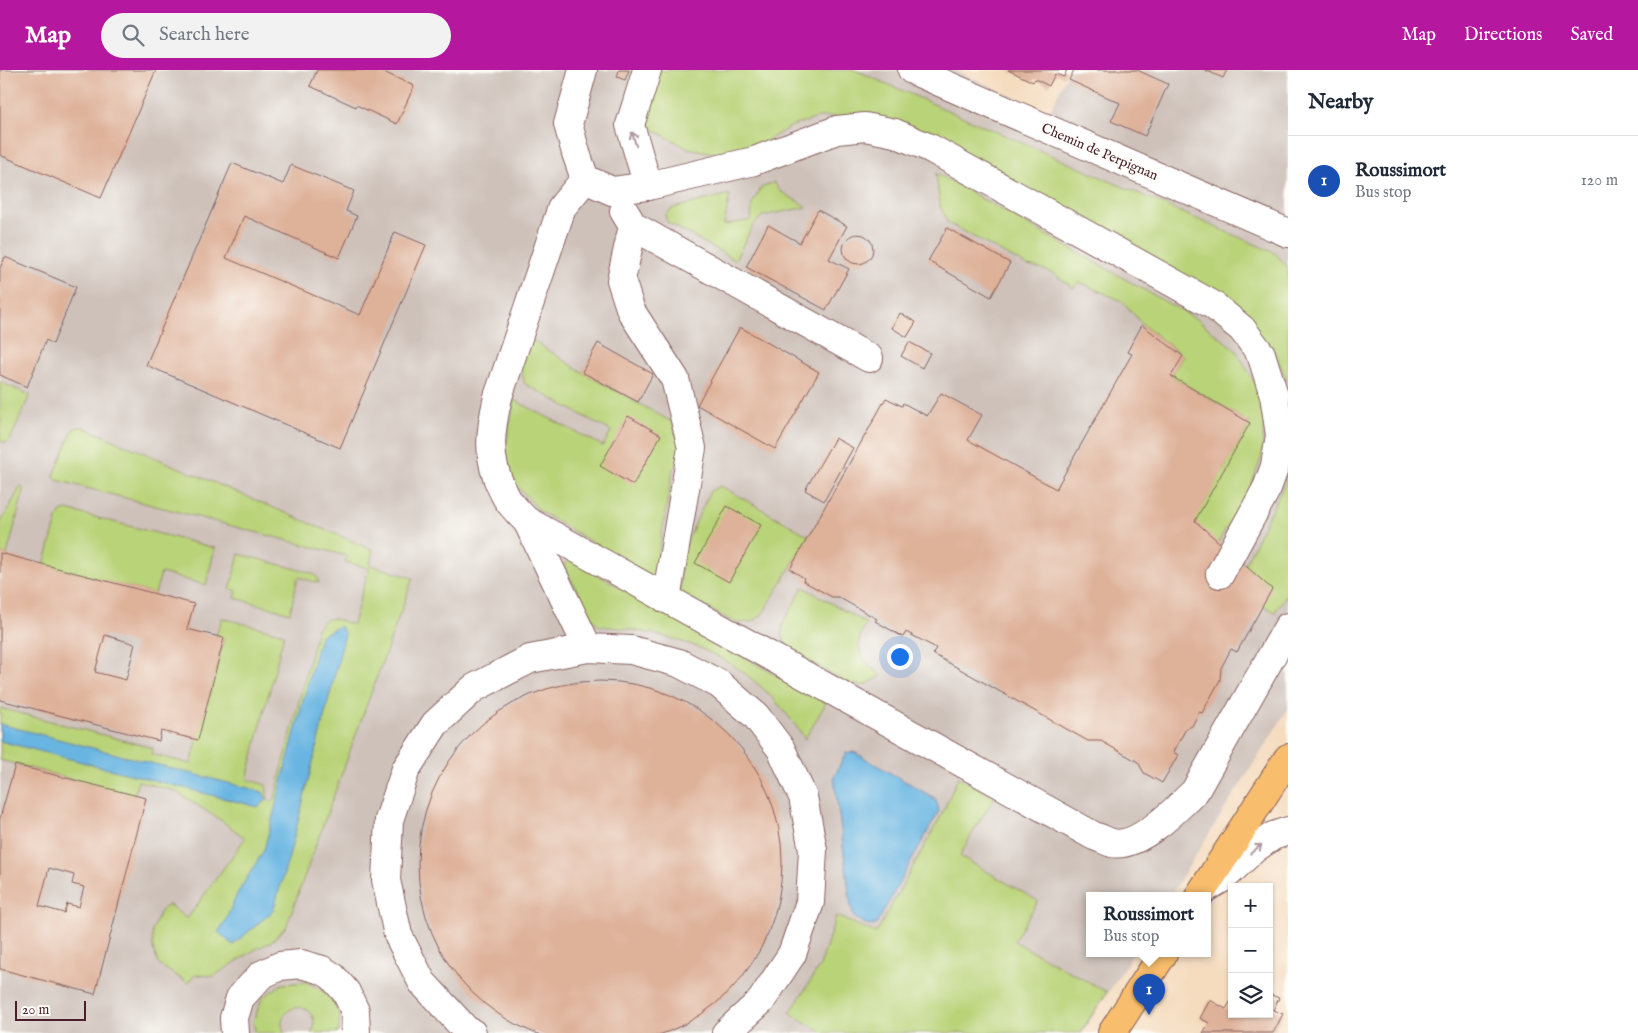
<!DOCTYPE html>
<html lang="en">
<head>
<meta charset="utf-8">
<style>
  body { margin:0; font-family:"IM FELL English",serif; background:#f2f2f3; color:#1f2937 }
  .controls { position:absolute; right:15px; bottom:15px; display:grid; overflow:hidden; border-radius:0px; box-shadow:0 1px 4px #0004 }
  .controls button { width:45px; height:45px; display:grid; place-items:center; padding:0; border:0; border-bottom:1px solid #e0e1e3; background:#fff; color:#1f2937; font:25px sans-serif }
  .scale { position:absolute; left:15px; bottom:12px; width:71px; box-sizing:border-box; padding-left:5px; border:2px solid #4a1f2b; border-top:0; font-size:14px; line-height:18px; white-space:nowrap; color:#4a1f2b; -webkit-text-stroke:4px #fdfcf7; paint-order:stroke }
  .you { position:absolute; left:899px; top:586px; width:18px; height:18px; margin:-12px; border:4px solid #fff; border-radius:50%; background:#1a73e8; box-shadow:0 0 0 8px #1a73e833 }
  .badge { display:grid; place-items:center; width:32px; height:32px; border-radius:50%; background:#b5179e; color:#fff; font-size:16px; font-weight:700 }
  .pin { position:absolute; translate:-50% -41px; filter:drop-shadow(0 1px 2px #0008) }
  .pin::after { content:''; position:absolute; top:26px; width:18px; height:15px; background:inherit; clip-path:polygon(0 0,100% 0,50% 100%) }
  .popup { position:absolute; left:1086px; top:822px; width:125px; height:65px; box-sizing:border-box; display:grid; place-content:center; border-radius:0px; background:#fff; filter:drop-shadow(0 1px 4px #0005); font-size:16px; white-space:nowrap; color:#747a83 }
  .popup b { font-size:19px; color:#1f2937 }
  .popup::after { content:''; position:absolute; left:50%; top:100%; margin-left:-10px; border:10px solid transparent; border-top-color:#fff }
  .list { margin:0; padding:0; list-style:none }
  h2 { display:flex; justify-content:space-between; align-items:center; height:65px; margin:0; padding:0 20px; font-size:21px }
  h2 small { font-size:16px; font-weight:400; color:#747a83 }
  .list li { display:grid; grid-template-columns:32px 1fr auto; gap:15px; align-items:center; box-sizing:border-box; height:90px; padding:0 20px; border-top:1px solid #e0e1e3 }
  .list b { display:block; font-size:19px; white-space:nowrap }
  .list p { margin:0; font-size:16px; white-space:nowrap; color:#747a83 }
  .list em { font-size:16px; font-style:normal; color:#747a83 }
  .icon { flex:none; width:28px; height:28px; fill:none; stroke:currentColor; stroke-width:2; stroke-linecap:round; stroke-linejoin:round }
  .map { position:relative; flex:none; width:1288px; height:963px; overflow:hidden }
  header { display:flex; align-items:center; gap:30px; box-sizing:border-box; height:70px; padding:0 25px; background:#b5179e; color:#fff }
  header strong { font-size:24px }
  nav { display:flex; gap:28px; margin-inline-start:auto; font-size:18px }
  .search { width:350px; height:45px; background:#f2f2f3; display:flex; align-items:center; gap:12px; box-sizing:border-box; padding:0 18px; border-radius:28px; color:#747a83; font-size:19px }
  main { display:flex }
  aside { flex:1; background:#fff }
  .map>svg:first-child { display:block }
  .industrial { fill:#cec1ba }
  .green { fill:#b9d378; stroke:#827952 }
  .water { fill:#69b5e2; stroke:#5a6a86 }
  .building { fill:#deb199; fill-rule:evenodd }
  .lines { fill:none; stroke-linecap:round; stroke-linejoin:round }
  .minor-casing { stroke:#86615f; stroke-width:30 }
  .major-casing { stroke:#86615f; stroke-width:30 }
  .minor { stroke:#fff; stroke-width:28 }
  .major { stroke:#f9be6d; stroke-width:28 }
  .oneway { stroke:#ae9aa0 }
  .labels { text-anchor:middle; stroke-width:4; stroke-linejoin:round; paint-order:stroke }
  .street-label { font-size:14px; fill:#4a1f2b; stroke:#fdfcf7 }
</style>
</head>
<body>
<header>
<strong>Map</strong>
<div class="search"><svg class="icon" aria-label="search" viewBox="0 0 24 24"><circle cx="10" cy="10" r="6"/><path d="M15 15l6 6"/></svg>Search here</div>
<nav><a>Map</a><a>Directions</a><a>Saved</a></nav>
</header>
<main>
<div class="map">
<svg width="1288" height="963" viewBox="0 0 1288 963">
  <rect width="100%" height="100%" fill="#fdfcf7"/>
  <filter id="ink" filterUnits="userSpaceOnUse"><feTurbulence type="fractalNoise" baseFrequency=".02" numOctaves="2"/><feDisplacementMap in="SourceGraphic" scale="10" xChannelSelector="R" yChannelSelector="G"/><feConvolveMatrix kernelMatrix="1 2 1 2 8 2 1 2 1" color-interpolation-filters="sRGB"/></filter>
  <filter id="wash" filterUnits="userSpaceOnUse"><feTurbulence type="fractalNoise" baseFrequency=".0096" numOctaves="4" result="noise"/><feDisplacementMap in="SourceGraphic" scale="20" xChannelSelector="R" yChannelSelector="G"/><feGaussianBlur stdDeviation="1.12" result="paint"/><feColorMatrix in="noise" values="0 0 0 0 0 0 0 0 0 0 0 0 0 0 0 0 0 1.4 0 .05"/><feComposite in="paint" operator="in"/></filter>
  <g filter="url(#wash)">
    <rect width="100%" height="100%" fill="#f5dcbf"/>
    <path class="industrial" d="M0,0H954L1049,43L1069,0H1288V639L1170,826H1090V884H1133L1082,963H0Z"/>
    <g class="green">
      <path d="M659,0H855L1275,183L1288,197V313L1272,276L862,46L822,47L792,56L761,74L750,76L719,84L687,78L652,59L642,40Z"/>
      <path d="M936,103L1198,250L1236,280L1256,315L1264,351L1262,386L1250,419L1201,501L1174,486L1250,353L1171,306L1183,286L1143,255L1122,231L1079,212L1073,218C1058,206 1047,198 1027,196L948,153L940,136Z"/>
      <path d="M774,112L780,121L807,137L762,146L753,156L735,190L667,152L665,145L673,138L730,124L724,155L751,150L752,134L761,118Z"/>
      <path d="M529,268L582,302L672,352L684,380L673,399L654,509L541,442L513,412L505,381L514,330L603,376L611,361L525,314L520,297Z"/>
      <path d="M0,312L30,325L10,370L6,373L0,371V355L2,350L0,349Z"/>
      <path d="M78,357H83L373,480L370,495L413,508L286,857L271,872L256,879L214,906L195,905L188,913L159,895L153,879L152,861L159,844L168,834L187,849L245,768L222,751L175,721L138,711L134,726L0,690V638L153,678L151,684L191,694L224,569L216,566L222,548L284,564L247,709L266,715L268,730L274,731L317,559C328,541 336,551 353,554L369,498L345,492L347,486L56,410L54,405L73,359Z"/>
      <path d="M1288,406V523L1275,542L1233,519Z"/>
      <path d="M21,416L24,420L7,485L0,483V454Z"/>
      <path d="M721,416L809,466L762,545L752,552L736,553L680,524L681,485L710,421Z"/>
      <path d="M67,440L215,478L206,515L161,503L155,524L44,495L58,446L62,441Z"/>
      <path d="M239,484L312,503L317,507L319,513L298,507L290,543L235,528L237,521L230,519Z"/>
      <path d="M571,490L826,633L805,669C753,591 691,564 599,556L592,548L566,500L564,496L566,492Z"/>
      <path d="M803,517L866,553C851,578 861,590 882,606L863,616L847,613L800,586L787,577L782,565L783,553Z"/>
      <path d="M958,707L995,727L977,755L960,786L1038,831L1014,871L1107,922L1080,963H824L794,946L790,943L820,896L836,846L876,863L941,746Z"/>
      <path d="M306,912L328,924L340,945L338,963H311C314,959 315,953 313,948C304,926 272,942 285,963H256L253,952L262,928L282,914Z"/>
    </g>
    <g class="water">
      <path d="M340,556L345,564L289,787L273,841L233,875L218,862L225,852L237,824L264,780L320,566Z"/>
      <path d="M0,654L263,722L267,730L258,737L0,671Z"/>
      <path d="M854,682L936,729L939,741L876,855L869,856L854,847L851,837L834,707L846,683Z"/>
    </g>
    <g id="blocks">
      <g class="building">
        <path d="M0,0H156L101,128L0,85Z"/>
        <path d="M317,0H379L414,16L397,54L356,35V37L310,16Z"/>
        <path d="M619,0H629L625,10L617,7Z"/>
        <path d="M1008,0H1067L1064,7L1055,4L1049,16L1035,9L1033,12Z"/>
        <path d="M1074,0H1137L1168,14L1145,66L1111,51L1120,33L1069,10Z"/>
        <path d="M1205,0H1227L1223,8Z"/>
        <path d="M232,93L283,114L291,95L354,121L346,141L357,146L339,188L244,146L226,188L360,245L395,162L426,175L340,378L146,295Z"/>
        <path d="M818,140L847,156L829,189L849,199L826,240L746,197L768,155L800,173Z"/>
        <path d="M947,158L1010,193L991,227L928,191Z"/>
        <circle cx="858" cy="179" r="15"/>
        <path d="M5,187L76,217L53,274L46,270L27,317L0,305V198Z"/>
        <path d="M900,243L916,252L907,267L892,258Z"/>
        <path d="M1142,255L1183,286L1171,306L1250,353L1195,451L1272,519L1237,582L1231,579L1221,598L1220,610L1202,643L1199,642L1192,656L1186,659L1173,682L1178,685L1162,713L1144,703L1138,692L1101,671H1088L933,584L936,578L906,562L903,567L875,551L877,549L838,527H832L803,511L804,508L790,499L886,328L902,336L903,333L927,346L941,323L982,345L968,370L1056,419L1132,284L1127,282Z"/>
        <path d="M740,257L819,302L775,379L697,335Z"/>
        <path d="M909,272L930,283L922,298L901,286Z"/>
        <path d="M598,273L653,304L638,332L582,302Z"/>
        <path d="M628,346L661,365L633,415L600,396Z"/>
        <path d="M835,368L853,378L824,431L805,420Z"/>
        <path d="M727,436L761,455L729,512L695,493Z"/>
        <path d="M0,483L194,534L187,559L224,568L198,670L161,661L159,671L0,630ZM105,565L135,574L126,610L95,602Z"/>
        <circle cx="600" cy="793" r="182"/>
        <path d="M15,695L146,728L95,924L0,899V748ZM49,798L74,805L72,814L84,817L79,837L67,834L64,843L39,836Z"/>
        <path d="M1269,924L1279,928L1273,940L1283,944L1273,963H1203L1209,953L1200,948L1210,930L1226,939L1232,929V944H1269Z"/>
      </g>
    </g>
  </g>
  <g filter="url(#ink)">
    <use href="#blocks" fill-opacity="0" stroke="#86615f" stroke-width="1"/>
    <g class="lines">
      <defs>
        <g id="minor">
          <path d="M583,0L568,54L576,83L585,109L612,121L648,116L754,91L837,60L865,57L895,63L930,78L1213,235L1242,259L1261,284L1274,325L1280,365L1275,396L1267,418L1220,504"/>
          <path d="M647,0L630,55L648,116"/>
          <path d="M912,0L1288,163"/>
          <path d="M585,109L562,137L498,327C490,361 486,388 503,421C505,425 507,430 511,434C516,440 521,446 527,451L1094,766C1100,768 1106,771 1112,773C1138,779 1178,738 1195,721L1288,557"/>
          <path d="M624,141L633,156L869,288"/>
          <path d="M633,156L621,210L631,241L675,309L692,378L666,529"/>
          <path d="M527,451L588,578"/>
          <path d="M1204,819L1223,808L1254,779L1273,766L1288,761"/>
          <path d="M235,963L234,948L240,928L261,905L280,896L301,894L322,900L332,906L346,922L355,941L356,963"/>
          <path d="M472,963L466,960L422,912L398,865L386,810L389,750L406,699L435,654L474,618L530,589L588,578L631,580L679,593L719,614L756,646L781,679L803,727L813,780L810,832L792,884L761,931L726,963"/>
        </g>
        <g id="major">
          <path d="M1199,826L1288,688"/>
          <path d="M1112,963L1163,884"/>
        </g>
      </defs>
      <use href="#minor" class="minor-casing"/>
      <use href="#major" class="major-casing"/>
      <use href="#minor" class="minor"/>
      <use href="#major" class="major"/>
    </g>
    <defs><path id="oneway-shaft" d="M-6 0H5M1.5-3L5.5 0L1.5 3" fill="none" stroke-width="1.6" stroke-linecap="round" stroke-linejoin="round" transform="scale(1.25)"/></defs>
    <g class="oneway">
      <use href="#oneway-shaft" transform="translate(634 69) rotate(-107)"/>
      <use href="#oneway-shaft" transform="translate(1256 779) rotate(-39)"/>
    </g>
  </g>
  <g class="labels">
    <g class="street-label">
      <text transform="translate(1100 81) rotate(23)" y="5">Chemin de Perpignan</text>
    </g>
  </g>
</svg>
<div class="controls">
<button>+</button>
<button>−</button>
<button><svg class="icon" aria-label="layers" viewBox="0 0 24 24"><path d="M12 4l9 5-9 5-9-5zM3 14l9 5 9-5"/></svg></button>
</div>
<div class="scale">20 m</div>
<div class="you"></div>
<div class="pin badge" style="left:1149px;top:945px;background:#1a4fb4">1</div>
<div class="popup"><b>Roussimort</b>Bus stop</div>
</div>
<aside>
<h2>Nearby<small></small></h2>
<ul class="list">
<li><span class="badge" style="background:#1a4fb4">1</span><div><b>Roussimort</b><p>Bus stop</p></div><em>120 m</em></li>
</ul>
</aside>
</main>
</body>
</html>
